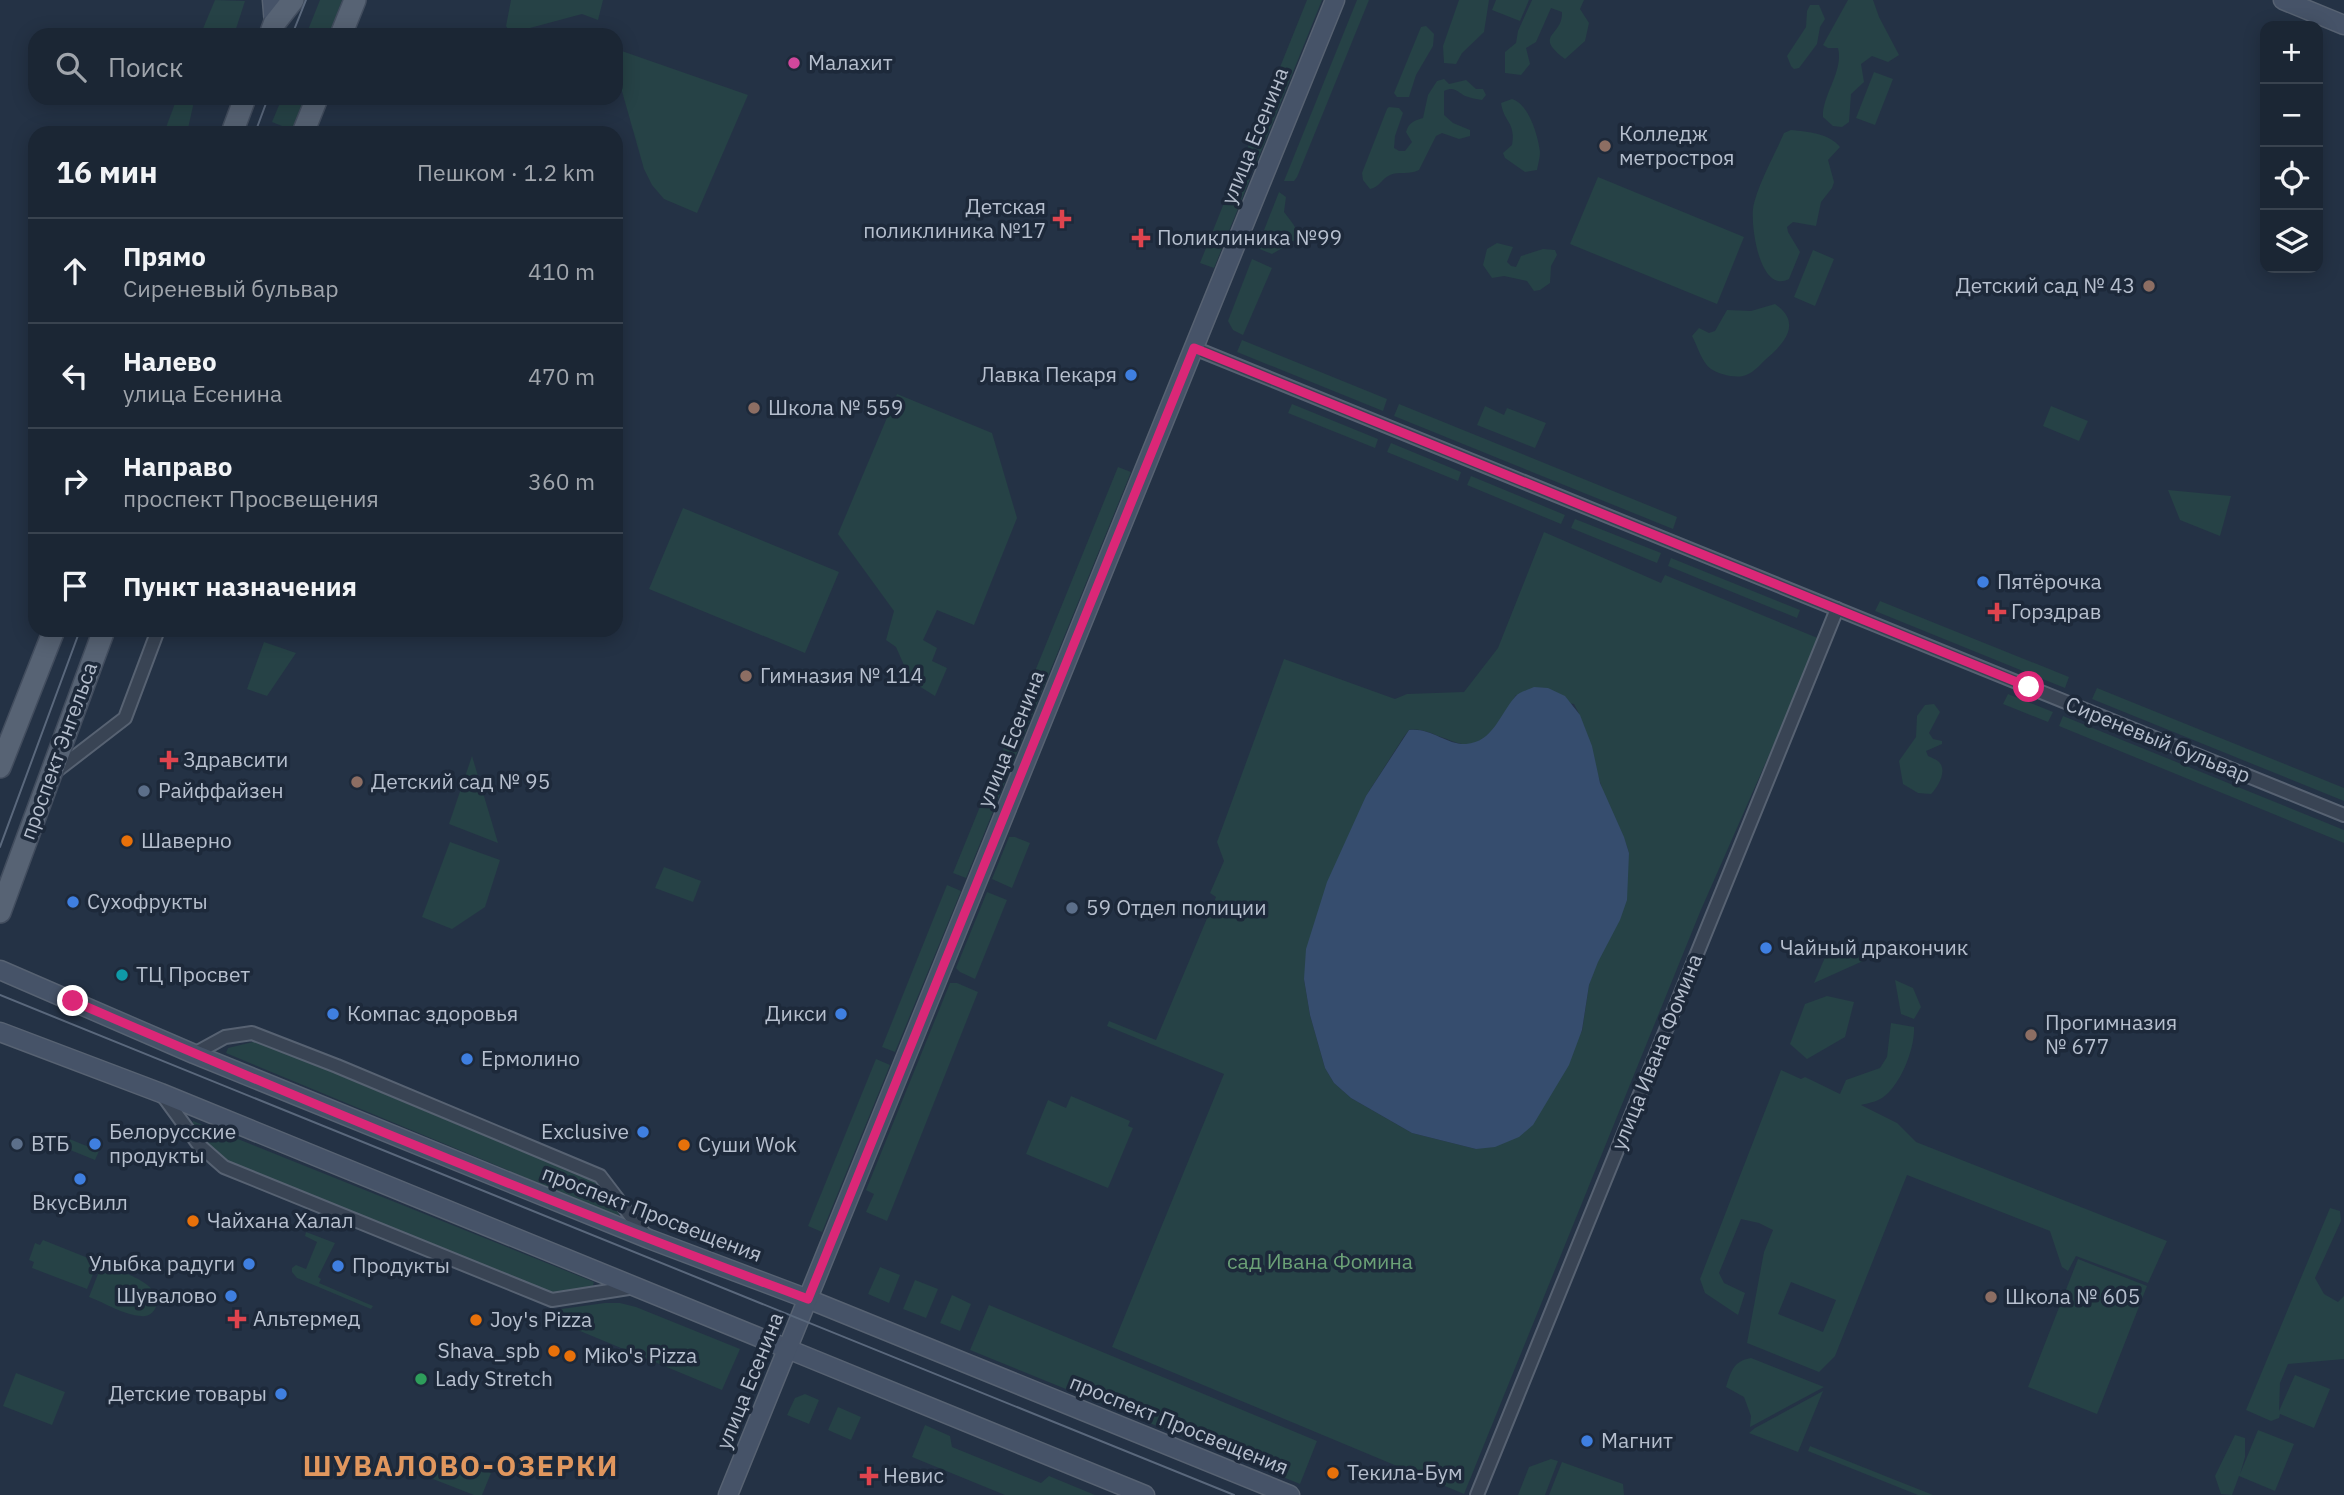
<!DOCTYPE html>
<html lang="ru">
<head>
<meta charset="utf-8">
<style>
  body { margin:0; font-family:"IBM Plex Sans",sans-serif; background:#283240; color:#f1f3f6 }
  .controls { position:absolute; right:21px; top:21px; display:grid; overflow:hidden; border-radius:14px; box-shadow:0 4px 18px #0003 }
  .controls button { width:63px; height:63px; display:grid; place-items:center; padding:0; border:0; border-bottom:2px solid #39434f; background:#1b2634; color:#f1f3f6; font:35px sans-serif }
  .stop { position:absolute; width:21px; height:21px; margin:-16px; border:5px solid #db2777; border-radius:50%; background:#fff }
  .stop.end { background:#db2777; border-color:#fff; box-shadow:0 2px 7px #0008 }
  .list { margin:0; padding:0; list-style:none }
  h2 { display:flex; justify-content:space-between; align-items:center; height:91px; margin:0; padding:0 28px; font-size:30px }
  h2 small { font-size:23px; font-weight:400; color:#a0a5ac }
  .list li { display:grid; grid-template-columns:46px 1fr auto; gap:21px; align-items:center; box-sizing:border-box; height:105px; padding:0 28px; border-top:2px solid #39434f }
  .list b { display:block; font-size:26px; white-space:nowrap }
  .list p { margin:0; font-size:23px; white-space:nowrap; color:#a0a5ac }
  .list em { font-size:23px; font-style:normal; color:#a0a5ac }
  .icon { flex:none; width:38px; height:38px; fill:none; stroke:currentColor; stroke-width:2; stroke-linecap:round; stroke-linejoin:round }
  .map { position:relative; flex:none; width:2344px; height:1495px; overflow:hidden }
  .search { position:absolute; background:#1b2634; box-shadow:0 4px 18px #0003; left:28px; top:28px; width:595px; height:77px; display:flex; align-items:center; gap:18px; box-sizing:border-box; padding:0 24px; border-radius:21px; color:#a0a5ac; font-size:26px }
  .panel { position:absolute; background:#1b2634; box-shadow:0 4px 18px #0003; left:28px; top:126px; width:595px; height:511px; border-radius:21px }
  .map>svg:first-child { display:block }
  .green { fill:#264246; fill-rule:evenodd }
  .water { fill:#364d6e }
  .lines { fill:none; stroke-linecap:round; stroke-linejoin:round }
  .street-casing { stroke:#576272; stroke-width:16 }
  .secondary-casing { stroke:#576272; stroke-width:21 }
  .primary-casing { stroke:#424d5e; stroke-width:24 }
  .street { stroke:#394454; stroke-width:12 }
  .secondary { stroke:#465368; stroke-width:18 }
  .primary { stroke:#576374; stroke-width:21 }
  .tram { stroke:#5a687c; stroke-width:2 }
  .route { stroke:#db2777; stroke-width:9 }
  .hotel-dot { fill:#d1479c; stroke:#1d293a; stroke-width:2.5 }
  .education-dot { fill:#8d6e63; stroke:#1d293a; stroke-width:2.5 }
  .health-dot { fill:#e0444e; stroke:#1d293a; stroke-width:2.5 }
  .shop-dot { fill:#3f7fe0; stroke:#1d293a; stroke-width:2.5 }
  .service-dot { fill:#5c6f8a; stroke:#1d293a; stroke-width:2.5 }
  .food-dot { fill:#e8710a; stroke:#1d293a; stroke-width:2.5 }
  .culture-dot { fill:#0f9aa8; stroke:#1d293a; stroke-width:2.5 }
  .leisure-dot { fill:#2e9e5b; stroke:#1d293a; stroke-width:2.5 }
  .labels { text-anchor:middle; stroke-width:7; stroke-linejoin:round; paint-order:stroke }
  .poi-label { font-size:21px; fill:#b6bfce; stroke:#1d293a; text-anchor:start }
  .street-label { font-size:21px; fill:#b6bfce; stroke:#1d293a }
  .park-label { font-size:21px; fill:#6ba177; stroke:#1d293a }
  .district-label { font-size:28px; font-weight:bold; letter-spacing:2px; fill:#e1975e; stroke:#1d293a }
</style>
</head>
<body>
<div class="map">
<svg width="2344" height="1495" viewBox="0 0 2344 1495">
  <rect width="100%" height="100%" fill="#243245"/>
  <g class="green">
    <path d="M215,0L245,1L234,35H208L202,31Z"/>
    <path d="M320,0H342L329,35H306Z"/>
    <path d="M511,0H603L598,20L582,14L515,32L509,31L506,26Z"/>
    <path d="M1307,0H1322L1254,169L1241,164Z"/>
    <path d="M1357,0H1369L1297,177L1294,181H1284Z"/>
    <path d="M1459,0H1489L1484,32L1462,53L1456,64L1444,63L1443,46Z"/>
    <path d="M1496,0H1529L1520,21L1492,10Z"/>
    <path d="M1532,0H1584L1580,9L1589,23L1585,41L1565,59C1532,34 1563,37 1562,12L1551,8L1536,42L1526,48L1530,64L1521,75L1505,73V52L1516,43L1518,31Z"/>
    <path d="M1848,0H1873L1879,17L1899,55L1888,62L1872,56L1861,64L1864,82L1851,94L1849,122L1842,127L1833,126L1823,117C1822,95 1844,71 1838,48H1828L1823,45Z"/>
    <path d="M1810,5H1819L1825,19L1820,27L1817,44L1799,68L1794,69L1791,66L1787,56L1806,27L1807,11Z"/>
    <path d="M1426,26L1434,34L1433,46L1416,75L1409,97H1397L1394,93L1421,27Z"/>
    <path d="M616,49L748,95L697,213L664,199L652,185L644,169L616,70Z"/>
    <path d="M1874,72L1893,79L1875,125L1856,118Z"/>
    <path d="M1444,79L1449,84L1466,80L1476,89H1483L1486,95L1482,100C1477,99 1470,98 1465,96C1457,92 1455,86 1444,91V115L1453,123L1470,130V136L1459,139L1442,133L1436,136L1419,170C1410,175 1399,171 1390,175C1381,179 1380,187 1370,189L1363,180L1362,173L1387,109L1389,107L1399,108L1403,113L1395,136L1394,148L1399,151H1405L1412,142L1406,132C1409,122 1414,121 1423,118L1428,95L1437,81Z"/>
    <path d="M177,98H191L193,106L187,133H164Z"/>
    <path d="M282,98H304L292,130L272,122Z"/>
    <path d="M1512,99C1529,104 1538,136 1540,152C1540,158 1538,164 1537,170L1525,172L1505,158L1503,153L1512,145C1516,122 1504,123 1501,103Z"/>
    <path d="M1791,130C1808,132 1829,133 1840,147L1828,160L1834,182L1832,188L1821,202L1816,226L1793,222L1787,227L1788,232L1800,252L1789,279C1760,294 1751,228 1753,209C1756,188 1775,154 1784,133Z"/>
    <path d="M1236,173L1250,179L1214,268L1200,263Z"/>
    <path d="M1598,177L1744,237L1717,304L1570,244Z"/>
    <path d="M1279,192L1286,197L1284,212C1306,239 1299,238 1272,254L1257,248Z"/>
    <path d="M1497,243L1513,247L1507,262L1511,266L1516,267L1521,256L1543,249L1555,250L1557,255L1551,266L1550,283L1540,290L1534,291L1527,281L1504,276L1492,278L1483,265L1487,249Z"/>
    <path d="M1813,250L1834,259L1815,306L1794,297Z"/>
    <path d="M1252,259L1272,268L1243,335L1233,330L1228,321Z"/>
    <path d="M1775,304C1803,323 1784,344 1765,360C1759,366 1752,374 1743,376C1733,378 1719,374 1711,369C1702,363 1697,345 1692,336L1699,328L1709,333L1715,331L1727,310L1751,311Z"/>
    <path d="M1242,340L1387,399L1383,411L1237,352Z"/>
    <path d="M897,394L992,433L1017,518L974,625L937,610L923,640L937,648L932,661L947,668L935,696L911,681L896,647L886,640L894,611L838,534Z"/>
    <path d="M1292,404L1378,439L1375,448L1288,413Z"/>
    <path d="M1399,404L1677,517L1673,529L1394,416Z"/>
    <path d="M1485,406L1504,415L1507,408L1546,423L1535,448L1477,425Z"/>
    <path d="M2051,406L2088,421L2079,441L2043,426Z"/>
    <path d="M1391,443L1461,472L1458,481L1387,452Z"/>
    <path d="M1118,467L1131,472L966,878L953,873Z"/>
    <path d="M1471,476L1565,515L1561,524L1467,485Z"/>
    <path d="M2168,490L2231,496L2220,536L2180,520Z"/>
    <path d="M683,508L839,572L805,653L649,589Z"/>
    <path d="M1575,519L1661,553L1657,563L1571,528Z"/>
    <path d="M1544,532L1661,583L1665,575L1820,639L1700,912L1464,1494L1112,1347L1224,1074L1107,1026L1109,1021L1156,1040L1216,897L1210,893L1224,861L1217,842L1284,659L1395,699L1407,694L1464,692L1498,648ZM1516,695L1574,704C1588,729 1591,755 1600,782C1607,806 1622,828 1629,853L1589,985L1582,1031L1476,1149L1412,1133L1351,1098L1334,1083L1325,1068L1310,1015L1304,979L1366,796L1403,738L1409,730C1421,728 1430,733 1441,737C1448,739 1455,743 1462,744C1488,748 1505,713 1516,695Z"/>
    <path d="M1671,558L1800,610L1797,618L1668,566Z"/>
    <path d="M1880,601L2069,677L2065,688L1875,611Z"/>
    <path d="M264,642L296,653L267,696L247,689Z"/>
    <path d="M2097,688L2344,788V801L2092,699Z"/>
    <path d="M2008,694L2053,712L2048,722L2003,704Z"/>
    <path d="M1934,704L1940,712L1929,733L1933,739L1942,741V744L1926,751L1928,756C1932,758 1936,759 1939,762C1948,771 1937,788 1931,794L1918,793L1903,784L1899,761L1916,737L1917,716L1925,705Z"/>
    <path d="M2063,716L2344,830V843L2059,726Z"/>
    <path d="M472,756L498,843L449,824Z"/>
    <path d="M1009,837H1015L1030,843L1012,888L992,879Z"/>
    <path d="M450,842L500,860L485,907L452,929L422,917Z"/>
    <path d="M664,867L701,881L693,902L655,888Z"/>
    <path d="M947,885L961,891L895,1052L882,1047Z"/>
    <path d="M987,892L1007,900L975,979L960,972L956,968Z"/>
    <path d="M1850,950L1862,955L1863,961L1814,983L1826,955Z"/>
    <path d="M1895,980L1913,988L1921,1007L1914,1019L1901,1014Z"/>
    <path d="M950,983H957L978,992L887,1221L866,1212L874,1194L866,1190Z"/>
    <path d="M1827,996L1854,1002L1845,1037L1807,1059L1790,1044L1805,1004Z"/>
    <path d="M1891,1023L1914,1027C1915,1048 1901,1085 1882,1098C1876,1102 1868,1103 1861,1105L1897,1123L1916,1142L2167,1241L2148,1283L2076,1256L2068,1271L2062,1267L2050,1231L1907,1175L1835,1356L1819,1372L1747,1343L1764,1252L1773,1230L1759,1223L1741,1219L1719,1273L1724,1283L1745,1293L1738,1315L1705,1293L1700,1279L1781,1070L1801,1079L1805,1077L1840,1094L1846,1080L1880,1068L1887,1057ZM1791,1282L1836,1300L1823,1332L1778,1314Z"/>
    <path d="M257,1041L596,1182L621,1211L618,1216L226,1053L228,1048Z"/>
    <path d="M876,1059L890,1065L822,1232L808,1226Z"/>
    <path d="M1071,1096L1130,1121L1128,1126L1133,1128L1108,1188L1026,1154L1048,1100L1066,1108Z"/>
    <path d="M193,1121L594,1282L592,1289L553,1294L228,1162L205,1142L192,1126Z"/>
    <path d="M52,1132L99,1151L95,1160L48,1141Z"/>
    <path d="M2330,1208L2340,1211L2341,1221L2315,1278L2324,1294L2338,1302L2344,1296V1359L2288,1364L2280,1383L2279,1411L2295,1375L2330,1389L2314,1428L2280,1414L2279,1418L2271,1421L2246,1410Z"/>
    <path d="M306,1232L335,1243L318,1277L321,1279L319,1283L373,1306L371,1309L297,1278L292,1272V1268L296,1265L306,1269L317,1242L305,1236Z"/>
    <path d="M43,1240L98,1262L87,1289L32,1268L34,1262L29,1260L35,1243L40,1245Z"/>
    <path d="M2078,1259L2147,1286L2097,1414L2028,1387Z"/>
    <path d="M102,1264C118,1271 168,1284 155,1309C152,1314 147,1317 141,1316C124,1315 105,1303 89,1297Z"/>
    <path d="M880,1267L900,1275L889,1303L868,1294Z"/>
    <path d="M915,1280L938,1289L926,1318L903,1309Z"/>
    <path d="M952,1295L971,1304L960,1331L940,1323Z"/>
    <path d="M605,1303H620L636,1307L740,1349L722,1390L556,1321L561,1309Z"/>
    <path d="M989,1305L1317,1441L1300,1484L970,1350Z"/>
    <path d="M1751,1358L1824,1387L1750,1427L1751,1416L1744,1397L1726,1387C1731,1372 1733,1361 1751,1358Z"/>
    <path d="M16,1373L65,1392L52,1425L3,1406Z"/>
    <path d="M1823,1391L1798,1452L1749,1433L1755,1428Z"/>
    <path d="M805,1394L819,1400L809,1424L787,1415L795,1398Z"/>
    <path d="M838,1407L861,1417L851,1440L828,1430Z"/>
    <path d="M925,1425L950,1436L952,1447L1041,1483L1049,1476L1095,1495H1005L912,1457Z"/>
    <path d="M2258,1430L2294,1444L2275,1491L2239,1476L2232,1495L2221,1494L2215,1476L2235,1435L2245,1438V1457L2240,1474Z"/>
    <path d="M1810,1446L1933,1495H1918L1808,1451Z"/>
    <path d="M444,1453L491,1473L482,1495H474L433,1479Z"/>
    <path d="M1551,1459L1558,1461L1545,1495H1518L1529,1467Z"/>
    <path d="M1562,1462L1623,1484L1624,1495H1549Z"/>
  </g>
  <path class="water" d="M1534,687L1548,688L1565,696L1580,715L1592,746L1600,783L1624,837L1629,853L1627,900L1620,920L1598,962L1589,985L1582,1030L1569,1065L1533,1125L1519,1137L1495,1147L1476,1149L1412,1133L1351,1098L1334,1083L1325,1068L1310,1015L1304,979L1306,949L1327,882L1366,796L1409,730C1430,727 1447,745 1466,744C1493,742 1500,714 1515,697C1519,692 1528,690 1534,687Z"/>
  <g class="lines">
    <defs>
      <g id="street">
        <path d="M1194,348L2344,815"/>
        <path d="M55,772L125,718L158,630"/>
        <path d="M194,1054L225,1037L252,1033L337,1066L600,1176L646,1236"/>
        <path d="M161,1093L199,1145L224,1167L552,1300L635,1287"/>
        <path d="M1477,1495L1837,609"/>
      </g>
      <g id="secondary">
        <path d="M272,0L274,24"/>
        <path d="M2283,0L2344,25"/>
        <path d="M0,970L194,1054L649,1239L808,1299L1290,1495"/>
        <path d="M0,1032L161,1093L1145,1495"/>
        <path d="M728,1495L1335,0"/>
      </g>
      <g id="primary">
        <path d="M270,35L274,24L293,0"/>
        <path d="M341,35L355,0"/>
        <path d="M232,133L245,98"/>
        <path d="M303,133L317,98"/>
        <path d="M0,767L54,630"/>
        <path d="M0,912L104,630"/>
      </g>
    </defs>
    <use href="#street" class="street-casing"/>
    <use href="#secondary" class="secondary-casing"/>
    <use href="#primary" class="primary-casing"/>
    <use href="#street" class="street"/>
    <use href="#secondary" class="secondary"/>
    <use href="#primary" class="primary"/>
    <g class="tram">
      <path d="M292,35L306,0"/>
      <path d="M255,133L268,98"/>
      <path d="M0,847L80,630"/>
      <path d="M0,995L1234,1495"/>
    </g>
  </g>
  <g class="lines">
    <path class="route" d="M73,1001C315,1106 560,1207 808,1299L1194,348L2029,687"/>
  </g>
  <circle class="hotel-dot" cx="794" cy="63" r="7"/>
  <g class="education-dot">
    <circle cx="1605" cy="146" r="7"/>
    <circle cx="2149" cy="286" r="7"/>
    <circle cx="754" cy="408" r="7"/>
    <circle cx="746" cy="676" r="7"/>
    <circle cx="357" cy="782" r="7"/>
    <circle cx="2031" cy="1035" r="7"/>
    <circle cx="1991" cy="1297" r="7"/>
  </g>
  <g class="health-dot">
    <path d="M1058.5 208.5h7v7h7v7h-7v7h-7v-7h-7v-7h7z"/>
    <path d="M1137.5 227.5h7v7h7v7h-7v7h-7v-7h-7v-7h7z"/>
    <path d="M1993.5 601.5h7v7h7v7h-7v7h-7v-7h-7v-7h7z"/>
    <path d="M165.5 749.5h7v7h7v7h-7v7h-7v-7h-7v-7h7z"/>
    <path d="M233.5 1308.5h7v7h7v7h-7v7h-7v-7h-7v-7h7z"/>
    <path d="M865.5 1465.5h7v7h7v7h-7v7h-7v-7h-7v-7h7z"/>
  </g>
  <g class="shop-dot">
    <circle cx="1131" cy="375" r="7"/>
    <circle cx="1983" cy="582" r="7"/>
    <circle cx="73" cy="902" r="7"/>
    <circle cx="1766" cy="948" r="7"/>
    <circle cx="333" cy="1014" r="7"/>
    <circle cx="841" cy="1014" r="7"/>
    <circle cx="467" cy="1059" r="7"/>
    <circle cx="643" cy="1132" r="7"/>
    <circle cx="95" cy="1144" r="7"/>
    <circle cx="80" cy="1179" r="7"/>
    <circle cx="249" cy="1264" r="7"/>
    <circle cx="338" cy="1266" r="7"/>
    <circle cx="231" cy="1296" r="7"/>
    <circle cx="281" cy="1394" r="7"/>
    <circle cx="1587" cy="1441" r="7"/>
  </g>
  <g class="service-dot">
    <circle cx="144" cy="791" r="7"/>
    <circle cx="1072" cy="908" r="7"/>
    <circle cx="17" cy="1144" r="7"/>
  </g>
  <g class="food-dot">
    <circle cx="127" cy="841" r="7"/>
    <circle cx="684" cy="1145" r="7"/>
    <circle cx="193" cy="1221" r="7"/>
    <circle cx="476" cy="1320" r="7"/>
    <circle cx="554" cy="1351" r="7"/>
    <circle cx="570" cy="1356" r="7"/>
    <circle cx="1333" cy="1473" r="7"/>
  </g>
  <circle class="culture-dot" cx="122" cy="975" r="7"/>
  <circle class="leisure-dot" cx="421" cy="1379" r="7"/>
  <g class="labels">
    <g class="poi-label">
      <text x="808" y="70">Малахит</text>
      <text x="1619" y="141">Колледж<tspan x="1619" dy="24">метростроя</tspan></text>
      <text x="1046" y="214" text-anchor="end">Детская<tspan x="1046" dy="24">поликлиника №17</tspan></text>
      <text x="1157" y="245">Поликлиника №99</text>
      <text x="2135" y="293" text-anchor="end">Детский сад № 43</text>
      <text x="1117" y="382" text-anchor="end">Лавка Пекаря</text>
      <text x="768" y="415">Школа № 559</text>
      <text x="1997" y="589">Пятёрочка</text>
      <text x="2011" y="619">Горздрав</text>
      <text x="760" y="683">Гимназия № 114</text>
      <text x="183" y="767">Здравсити</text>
      <text x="371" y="789">Детский сад № 95</text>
      <text x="158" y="798">Райффайзен</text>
      <text x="141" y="848">Шаверно</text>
      <text x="87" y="909">Сухофрукты</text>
      <text x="1086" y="915">59 Отдел полиции</text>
      <text x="1780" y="955">Чайный дракончик</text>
      <text x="136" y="982">ТЦ Просвет</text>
      <text x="347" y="1021">Компас здоровья</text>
      <text x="827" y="1021" text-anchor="end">Дикси</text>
      <text x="2045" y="1030">Прогимназия<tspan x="2045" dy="24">№ 677</tspan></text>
      <text x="481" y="1066">Ермолино</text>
      <text x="109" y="1139">Белорусские<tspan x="109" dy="24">продукты</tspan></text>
      <text x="629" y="1139" text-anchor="end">Exclusive</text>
      <text x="31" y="1151">ВТБ</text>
      <text x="698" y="1152">Суши Wok</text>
      <text x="80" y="1210" text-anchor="middle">ВкусВилл</text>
      <text x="207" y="1228">Чайхана Халал</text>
      <text x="235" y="1271" text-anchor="end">Улыбка радуги</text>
      <text x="352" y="1273">Продукты</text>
      <text x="217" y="1303" text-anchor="end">Шувалово</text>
      <text x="2005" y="1304">Школа № 605</text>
      <text x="253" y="1326">Альтермед</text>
      <text x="490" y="1327">Joy's Pizza</text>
      <text x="540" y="1358" text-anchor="end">Shava_spb</text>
      <text x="584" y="1363">Miko's Pizza</text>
      <text x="435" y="1386">Lady Stretch</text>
      <text x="267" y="1401" text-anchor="end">Детские товары</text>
      <text x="1601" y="1448">Магнит</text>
      <text x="1347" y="1480">Текила-Бум</text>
      <text x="883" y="1483">Невис</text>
    </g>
    <g class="street-label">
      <text transform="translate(1255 136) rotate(-68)" y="7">улица Есенина</text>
      <text transform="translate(1011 739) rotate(-68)" y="7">улица Есенина</text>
      <text transform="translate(2158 740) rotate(22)" y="7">Сиреневый бульвар</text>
      <text transform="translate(59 751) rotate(-70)" y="7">проспект Энгельса</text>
      <text transform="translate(1657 1052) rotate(-68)" y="7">улица Ивана Фомина</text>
      <text transform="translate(652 1214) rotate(21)" y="7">проспект Просвещения</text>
      <text transform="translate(750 1381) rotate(-68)" y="7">улица Есенина</text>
      <text transform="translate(1179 1425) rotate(22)" y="7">проспект Просвещения</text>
    </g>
    <g class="park-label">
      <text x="1320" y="1269">сад Ивана Фомина</text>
    </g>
    <g class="district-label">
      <text x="461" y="1476">ШУВАЛОВО-ОЗЕРКИ</text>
    </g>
  </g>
</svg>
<div class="controls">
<button>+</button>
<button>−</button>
<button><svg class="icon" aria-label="locate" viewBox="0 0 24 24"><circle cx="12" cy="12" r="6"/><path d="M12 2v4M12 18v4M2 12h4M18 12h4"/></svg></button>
<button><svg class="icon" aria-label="layers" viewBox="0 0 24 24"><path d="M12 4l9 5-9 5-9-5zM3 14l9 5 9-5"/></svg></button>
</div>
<div class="stop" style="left:2029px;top:687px"></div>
<div class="stop end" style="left:73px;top:1001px"></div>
<div class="search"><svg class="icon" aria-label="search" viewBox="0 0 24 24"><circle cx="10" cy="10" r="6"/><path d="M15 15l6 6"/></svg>Поиск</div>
<section class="panel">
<h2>16 мин<small>Пешком · 1.2 km</small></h2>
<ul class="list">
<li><svg class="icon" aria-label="ahead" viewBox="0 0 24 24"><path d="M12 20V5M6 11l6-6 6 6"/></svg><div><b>Прямо</b><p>Сиреневый бульвар</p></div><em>410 m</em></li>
<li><svg class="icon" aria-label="left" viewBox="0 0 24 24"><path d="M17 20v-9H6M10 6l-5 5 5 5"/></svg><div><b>Налево</b><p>улица Есенина</p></div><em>470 m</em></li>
<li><svg class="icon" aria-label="right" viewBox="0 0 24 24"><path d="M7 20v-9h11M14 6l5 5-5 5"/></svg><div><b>Направо</b><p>проспект Просвещения</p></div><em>360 m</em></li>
<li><svg class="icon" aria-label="arrive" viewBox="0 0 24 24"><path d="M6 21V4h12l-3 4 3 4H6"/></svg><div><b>Пункт назначения</b></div></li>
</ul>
</section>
</div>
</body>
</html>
